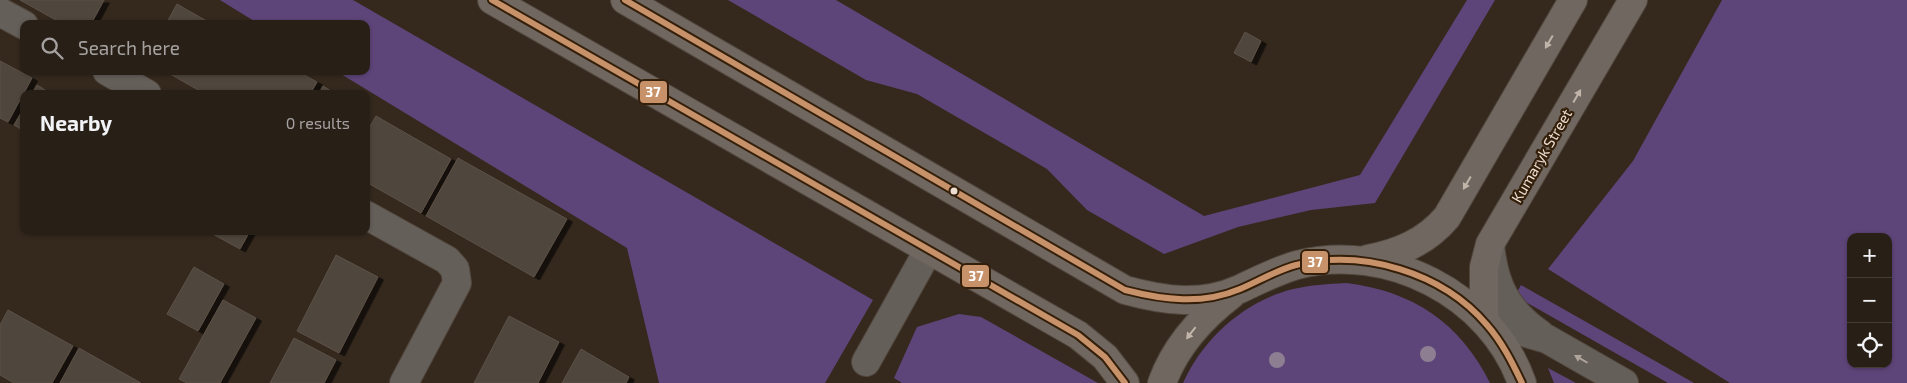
<!DOCTYPE html>
<html lang="en">
<head>
<meta charset="utf-8">
<style>
  body { margin:0; font-family:"Exo 2",sans-serif; background:#342c23; color:#f1f3f6 }
  .controls { position:absolute; right:15px; bottom:15px; display:grid; overflow:hidden; border-radius:10px; box-shadow:0 1px 4px #0004 }
  .controls button { width:45px; height:45px; display:grid; place-items:center; padding:0; border:0; border-bottom:1px solid #443d35; background:#281f16; color:#f1f3f6; font:25px sans-serif }
  .list { margin:0; padding:0; list-style:none }
  h2 { display:flex; justify-content:space-between; align-items:center; height:65px; margin:0; padding:0 20px; font-size:21px }
  h2 small { font-size:16px; font-weight:400; color:#a5a2a1 }
  .icon { flex:none; width:28px; height:28px; fill:none; stroke:currentColor; stroke-width:2; stroke-linecap:round; stroke-linejoin:round }
  .map { position:relative; flex:none; width:1907px; height:383px; overflow:hidden }
  .search { position:absolute; background:#281f16; box-shadow:0 1px 4px #0004; left:20px; top:20px; width:350px; height:55px; display:flex; align-items:center; gap:12px; box-sizing:border-box; padding:0 18px; border-radius:10px; color:#a5a2a1; font-size:19px }
  .panel { position:absolute; background:#281f16; box-shadow:0 1px 4px #0004; left:20px; top:90px; width:350px; height:145px; border-radius:10px }
  .map>svg:first-child { display:block }
  .green { fill:#5e4579; fill-rule:evenodd }
  .building { fill:#50463c; stroke:#5c5147; filter:url(#shadow) }
  .lines { fill:none; stroke-linecap:round; stroke-linejoin:round }
  .minor-casing { stroke:#51463c; stroke-width:30 }
  .major-casing { stroke:#51463c; stroke-width:30 }
  .minor { stroke:#655f5a; stroke-width:28 }
  .major { stroke:#706860; stroke-width:28 }
  .bus-1-casing { stroke:#341f0a; stroke-width:10 }
  .bus-1 { stroke:#c7916a; stroke-width:6 }
  .tree { fill:#8d7e92 }
  .oneway { fill:#c1b5aa }
  .oneway2 { fill:#b0a59c }
  .bus-dot { fill:#edded2; stroke:#341f0a; stroke-width:2 }
  .labels { text-anchor:middle; stroke-width:4.5; stroke-linejoin:round; paint-order:stroke }
  .street-label { font-size:15px; fill:#edded2; stroke:#341f0a }
  .line-badge { stroke:#341f0a; stroke-width:2 }
  .badge-label { font-size:14px; text-anchor:middle; font-weight:bold; fill:#fff }
</style>
</head>
<body>
<div class="map">
<svg width="1907" height="383" viewBox="0 0 1907 383">
  <defs>
    <filter id="shadow"><feDropShadow dx="5.5" dy="3" stdDeviation="0" flood-color="#0009"/></filter>
  </defs>
  <rect width="100%" height="100%" fill="#35291e"/>
  <g class="green">
    <path d="M220,0H353L873,300L825,383H659L627,248L336,71H366V24H259Z"/>
    <path d="M728,0H836L1204,216L1360,175L1467,0H1495L1375,203L1311,210L1238,227L1164,254L1087,210L1047,169L917,94L866,80Z"/>
    <path d="M1722,0H1907V383H1730L1548,269L1633,161ZM1851,237H1888V364H1851Z"/>
    <path d="M1346,283C1413,291 1460,323 1490,383H1183C1203,338 1245,301 1293,289C1311,285 1328,284 1346,283Z"/>
    <path d="M1521,285L1694,383H1668L1515,296Z"/>
    <path d="M959,314L981,317L1098,383H902L894,378L917,327Z"/>
    <path d="M1548,368L1576,383H1554Z"/>
  </g>
  <g class="building">
    <path d="M20,0H104L91,24H63Z"/>
    <path d="M177,4L212,24H166Z"/>
    <path d="M1245,32L1261,41L1251,62L1234,53Z"/>
    <path d="M0,61L32,78L8,122L0,118Z"/>
    <path d="M165,71H297L317,82L310,94H205Z"/>
    <path d="M37,85L52,94H32Z"/>
    <path d="M323,86L336,94H319Z"/>
    <path d="M24,108V131L14,125Z"/>
    <path d="M376,116L451,159L421,213L366,182V133Z"/>
    <path d="M458,158L567,219L534,277L426,216Z"/>
    <path d="M207,231H250L240,249Z"/>
    <path d="M336,255L378,277L339,353L297,331Z"/>
    <path d="M194,267L224,284L198,331L167,314Z"/>
    <path d="M223,300L256,318L220,383H187L179,379Z"/>
    <path d="M8,310L73,346L52,383H14L0,375V325Z"/>
    <path d="M509,316L559,342L538,383H474Z"/>
    <path d="M294,338L336,360L324,383H270Z"/>
    <path d="M79,348L141,383H60Z"/>
    <path d="M581,349L629,377L626,383H562Z"/>
  </g>
  <g class="lines">
    <defs>
      <g id="minor">
        <path d="M0,12L24,25"/>
        <path d="M107,71L147,94"/>
        <path d="M366,215L447,260L455,269L457,283L404,383"/>
        <path d="M1490,245C1494,285 1506,310 1540,334"/>
        <path d="M1484,321L1547,339L1624,383"/>
        <path d="M866,362L928,251"/>
      </g>
      <g id="major">
        <path d="M492,0L1078,335L1105,357L1125,383"/>
        <path d="M625,0L1125,290C1165,301 1202,306 1240,289C1259,280 1276,271 1297,265C1387,242 1491,294 1522,383"/>
        <path d="M1368,259C1399,253 1426,242 1447,217L1573,0"/>
        <path d="M1484,321V267L1490,244L1633,0"/>
        <path d="M1162,383C1175,347 1201,318 1231,295"/>
      </g>
    </defs>
    <use href="#minor" class="minor-casing"/>
    <use href="#major" class="major-casing"/>
    <use href="#minor" class="minor"/>
    <use href="#major" class="major"/>
    <defs>
      <g id="bus-1">
        <path d="M492,0L1078,335L1105,357L1125,383"/>
        <path d="M625,0L1125,290C1164,300 1202,305 1240,289C1259,281 1277,270 1296,265C1363,249 1442,272 1487,325C1502,342 1512,362 1522,383"/>
      </g>
    </defs>
    <use href="#bus-1" class="bus-1-casing"/>
    <use href="#bus-1" class="bus-1"/>
  </g>
  <g class="tree">
    <circle cx="1428" cy="354" r="8"/>
    <circle cx="1277" cy="360" r="8"/>
  </g>
  <defs><path id="oneway-solid" d="M-6-.8H1V-3.2L6.5 0L1 3.2V.8H-6Z" transform="scale(1.25)"/></defs>
  <g class="oneway">
    <use href="#oneway-solid" transform="translate(1549 42) rotate(120)"/>
    <use href="#oneway-solid" transform="translate(1577 96) rotate(-60)"/>
    <use href="#oneway-solid" transform="translate(1467 183) rotate(120)"/>
    <use href="#oneway-solid" transform="translate(1191 333) rotate(128)"/>
  </g>
  <use class="oneway2" href="#oneway-solid" transform="translate(1581 359) rotate(-150)"/>
  <circle class="bus-dot" cx="954" cy="191" r="4.5"/>
  <g class="labels">
    <g class="street-label">
      <text transform="translate(1542 156) rotate(-60)" y="5">Kumaryk Street</text>
    </g>
  </g>
  <g class="line-badge">
    <rect x="639" y="80" width="29" height="24" rx="5" fill="#c7916a"/>
    <rect x="1301" y="250" width="28" height="24" rx="5" fill="#c7916a"/>
    <rect x="961" y="264" width="29" height="24" rx="5" fill="#c7916a"/>
  </g>
  <g class="badge-label">
    <text x="653" y="97">37</text>
    <text x="1315" y="267">37</text>
    <text x="976" y="281">37</text>
  </g>
</svg>
<div class="controls">
<button>+</button>
<button>−</button>
<button><svg class="icon" aria-label="locate" viewBox="0 0 24 24"><circle cx="12" cy="12" r="6"/><path d="M12 2v4M12 18v4M2 12h4M18 12h4"/></svg></button>
</div>
<div class="search"><svg class="icon" aria-label="search" viewBox="0 0 24 24"><circle cx="10" cy="10" r="6"/><path d="M15 15l6 6"/></svg>Search here</div>
<section class="panel">
<h2>Nearby<small>0 results</small></h2>
<ul class="list">
</ul>
</section>
</div>
</body>
</html>
